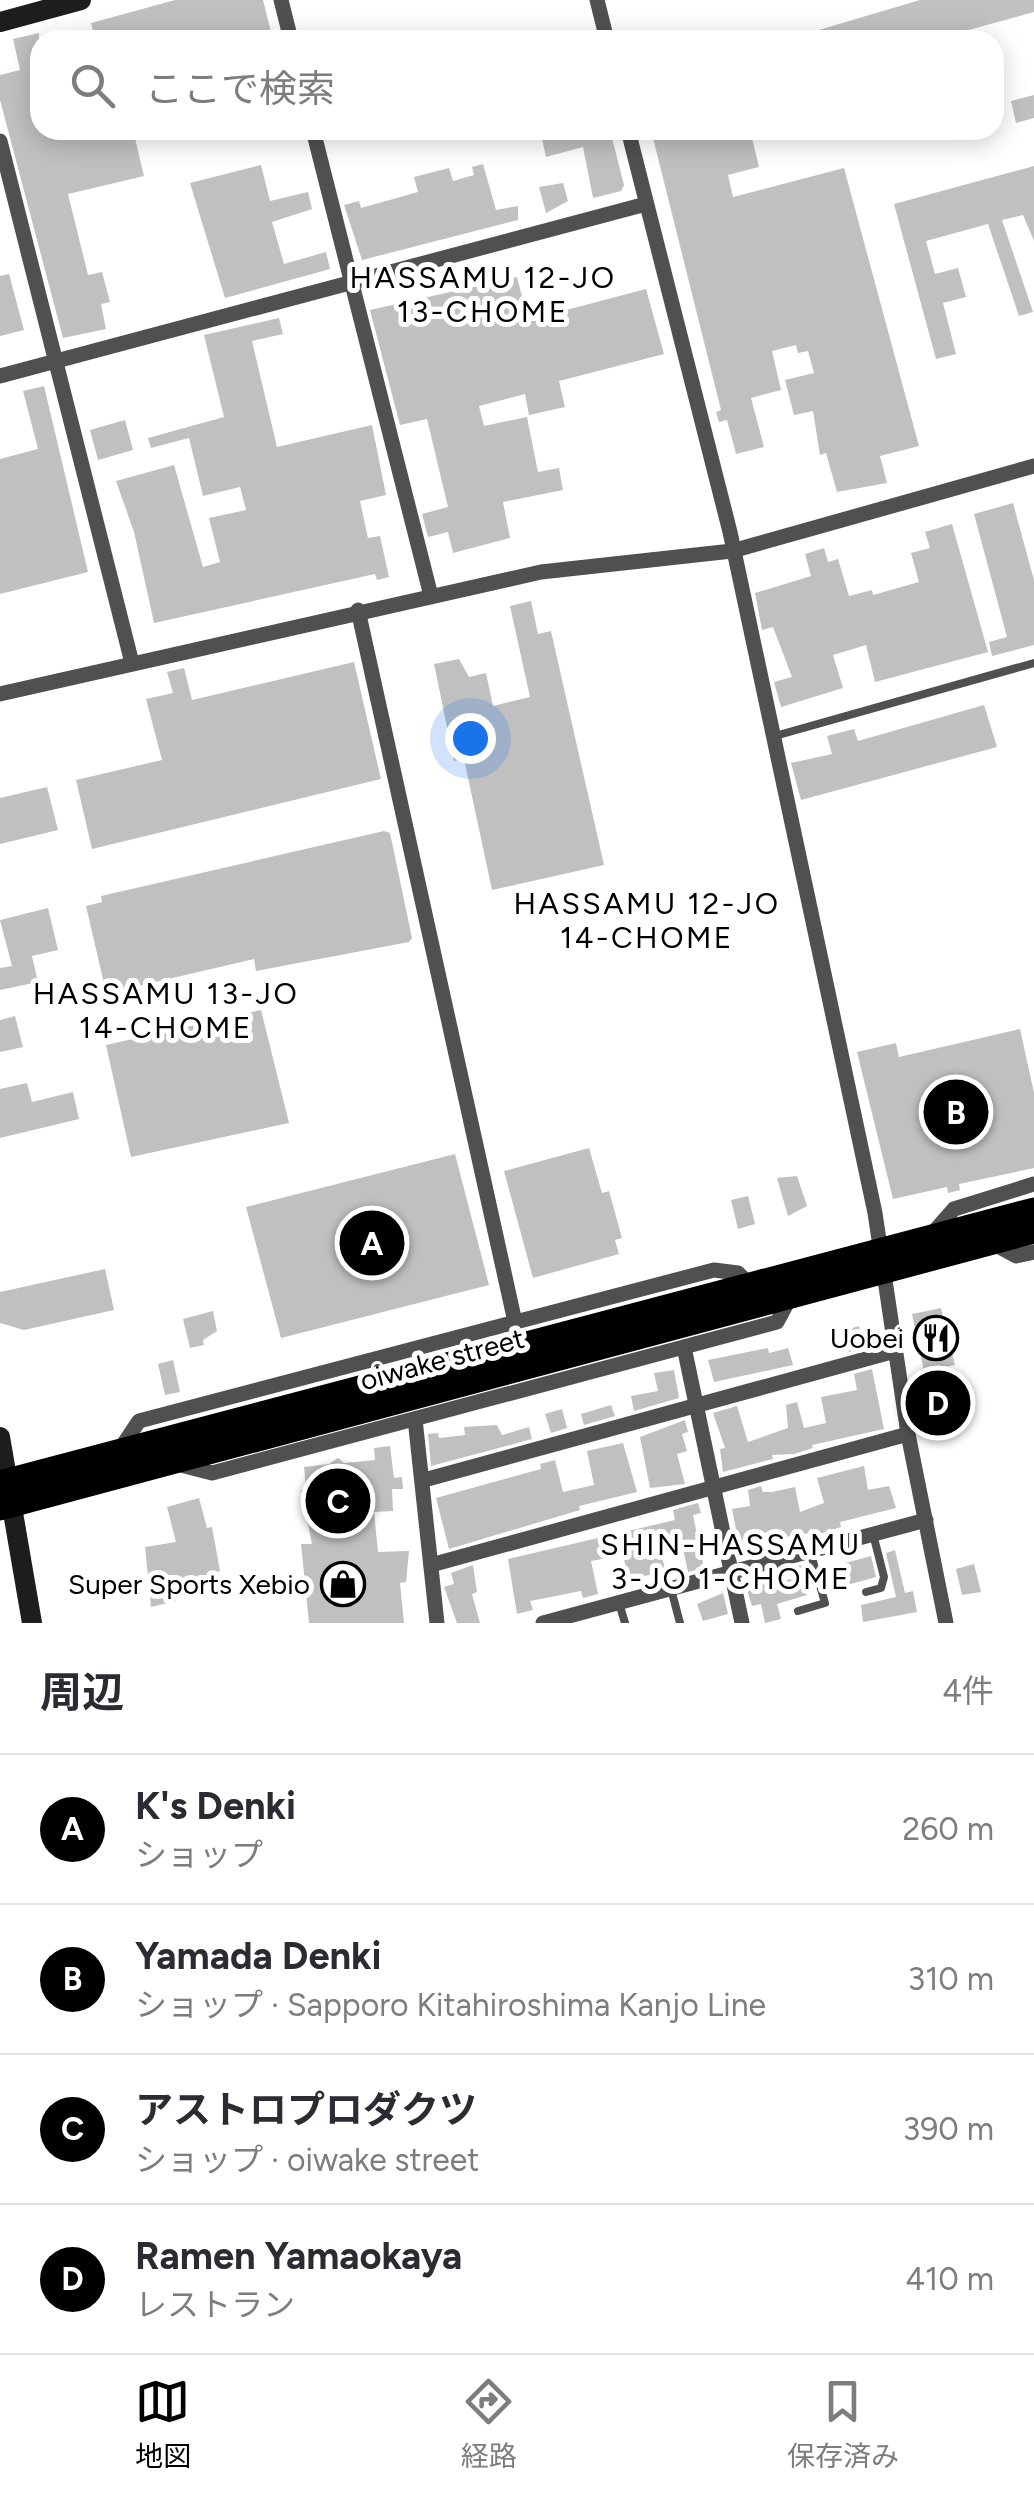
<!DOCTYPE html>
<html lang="ja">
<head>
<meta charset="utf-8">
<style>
  body { margin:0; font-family:Figtree,"Noto Sans JP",sans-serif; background:#f7f7f7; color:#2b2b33 }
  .you { position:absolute; left:470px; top:738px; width:35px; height:35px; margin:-25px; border:8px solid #fff; border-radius:50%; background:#1a73e8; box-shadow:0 0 0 15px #1a73e833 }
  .badge { display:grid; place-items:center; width:65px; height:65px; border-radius:50%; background:#000; color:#fff; font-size:32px; font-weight:700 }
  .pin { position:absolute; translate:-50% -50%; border:5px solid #fff; box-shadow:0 2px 10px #0006 }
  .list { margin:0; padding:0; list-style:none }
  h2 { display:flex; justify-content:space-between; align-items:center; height:130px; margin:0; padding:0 40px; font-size:42px }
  h2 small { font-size:32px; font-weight:400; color:#7c7c81 }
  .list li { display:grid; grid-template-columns:65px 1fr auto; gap:30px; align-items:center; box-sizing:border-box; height:150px; padding:0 40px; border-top:2px solid #e1e1e2 }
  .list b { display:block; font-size:38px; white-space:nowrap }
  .list p { margin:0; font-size:32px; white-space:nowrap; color:#7c7c81 }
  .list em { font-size:32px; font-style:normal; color:#7c7c81 }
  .icon { flex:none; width:55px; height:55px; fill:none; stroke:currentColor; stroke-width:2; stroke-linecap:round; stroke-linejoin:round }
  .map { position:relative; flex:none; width:1034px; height:1623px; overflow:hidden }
  .search { position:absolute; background:#fff; box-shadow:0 5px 25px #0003; left:30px; right:30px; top:30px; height:110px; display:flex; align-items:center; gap:25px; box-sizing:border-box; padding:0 35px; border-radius:30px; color:#7c7c81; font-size:38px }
  .sheet { height:730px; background:#fff }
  nav { display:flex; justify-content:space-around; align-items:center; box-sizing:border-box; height:140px; border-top:2px solid #e1e1e2; background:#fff; font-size:28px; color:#7c7c81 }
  nav a { display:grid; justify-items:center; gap:5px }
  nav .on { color:#000 }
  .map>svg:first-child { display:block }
  .building { fill:#c0c0c0 }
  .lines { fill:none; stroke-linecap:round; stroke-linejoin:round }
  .lane { stroke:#505050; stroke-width:8 }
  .street { stroke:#505050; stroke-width:15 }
  .secondary { stroke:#1d1d1d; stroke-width:20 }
  .primary { stroke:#000; stroke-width:25 }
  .labels { text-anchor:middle; stroke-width:10; stroke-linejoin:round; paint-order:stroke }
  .poi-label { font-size:28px; fill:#000; stroke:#fff; text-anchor:end }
  .street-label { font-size:28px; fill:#000; stroke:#fff }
  .neighbourhood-label { font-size:30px; letter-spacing:2.5px; fill:#000; stroke:#fff }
</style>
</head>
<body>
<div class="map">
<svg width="1034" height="1623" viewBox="0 0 1034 1623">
  <rect width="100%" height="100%" fill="#fff"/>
  <g class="building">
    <path d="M175,0H263L273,40H226L225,35L205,40H95L91,23Z"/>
    <path d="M920,0H1034V12L932,40H785Z"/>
    <path d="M39,33L40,130H98L99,134L133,130L144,176L68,194L88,275L102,272L110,302L101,304L106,329L63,338L0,100V75L20,70L13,39Z"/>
    <path d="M1034,95V118L1016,123L1011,101Z"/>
    <path d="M540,130H610L624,185L621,191L593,198L583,147L546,157Z"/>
    <path d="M651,130H750L759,167L728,175L733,197L844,168L919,446L880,456L887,483L837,492L826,453L820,455L813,411L794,415L785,380L814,373L808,351L798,353L796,345L772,351L781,390L751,398L764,447L736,454L727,420L719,422L716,412L721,410Z"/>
    <path d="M483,164L496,210L518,206V220L362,260L344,205L359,201L361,208L418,192L414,177L449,168L453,181L474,175L472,167Z"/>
    <path d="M261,165L270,201L308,192L312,209L272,222L284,264L326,252L330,269L225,298L190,183Z"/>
    <path d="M1034,166V241L1023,215L1002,220L1033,312L1019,316L988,224L926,241L935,274L958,268L966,297L943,303L956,354L936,359L894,204Z"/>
    <path d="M563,183L568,201L546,213L539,187Z"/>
    <path d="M9,274L24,330L0,336V276Z"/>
    <path d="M517,277L528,320L646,289L664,354L559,381L565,407L529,415L525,394L479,406L484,426L527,417L538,472L559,468L563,490L503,502L510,538L453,553L448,532L428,537L422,514L448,507L427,419L400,425L370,310Z"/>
    <path d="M279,318L283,334L252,341L277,447L372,425L386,495L360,501L368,538L380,536L389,577L377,580L375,574L154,623L134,532L116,481L174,465L203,567L220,562L209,518L246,510L240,487L203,496L189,438L151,448L148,438L224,417L204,335Z"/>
    <path d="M44,386L88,572L0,594V459L38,449L23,391Z"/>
    <path d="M125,420L133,450L98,460L90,430Z"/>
    <path d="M1013,503L1034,580V645L992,656L989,642L1007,637L974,514Z"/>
    <path d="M952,524L988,652L875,682L866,645L833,655L843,688L781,707L774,682L792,677L773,627L762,630L755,593L811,576L805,554L824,548L828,562L838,559L849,596L872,590L873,595L919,582L911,553L930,548L925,532Z"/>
    <path d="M531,601L538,634L551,631L604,865L492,890L464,759L454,761L434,664L459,659L469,677L486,673L493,706L530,697L510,606Z"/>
    <path d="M354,662L381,779L92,849L76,780L162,760L146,699L173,693L167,672L184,668L192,700Z"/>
    <path d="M984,705L997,747L801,800L791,763L832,754L827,736L854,729L858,741Z"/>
    <path d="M47,787L58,830L0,844V798Z"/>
    <path d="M384,831L390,833L412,938L409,942L256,971L254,959L121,990L120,984L105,988L86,906L102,902L101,896Z"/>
    <path d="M48,908L58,950L32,956L38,982L0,990V968L12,966L0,920Z"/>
    <path d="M261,1010L289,1123L131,1157L106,1045Z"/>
    <path d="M15,1016L23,1047L0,1052V1020Z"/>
    <path d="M1020,1029L1034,1093V1168L959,1184L960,1190L948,1193L947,1187L893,1199L857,1052L896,1043L899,1057Z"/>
    <path d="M27,1083L32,1102L73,1092L79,1119L0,1138V1089Z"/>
    <path d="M589,1148L602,1193L609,1191L622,1238L615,1240L619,1254L533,1278L504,1171Z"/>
    <path d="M455,1154L489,1285L281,1338L246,1207Z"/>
    <path d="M797,1176L807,1206L788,1216L777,1178Z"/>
    <path d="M748,1196L755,1224L738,1229L731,1200Z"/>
    <path d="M105,1269L114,1310L24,1330L0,1323V1292Z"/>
    <path d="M941,1308L955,1365L924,1371L912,1314Z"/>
    <path d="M213,1311L217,1331L203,1340L204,1345L190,1348L183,1319Z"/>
    <path d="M859,1326L865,1348L849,1352L842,1331Z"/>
    <path d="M768,1348L769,1353L788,1348L793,1365L714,1382L708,1360Z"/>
    <path d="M173,1360L180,1392L165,1395L158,1364Z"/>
    <path d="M872,1369L884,1429L812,1445L813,1448L794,1454L772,1455L773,1459L723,1472L720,1449L725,1448L713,1413L737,1406L748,1442L788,1428L786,1405L797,1402L804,1428L826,1423L821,1397L857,1390L854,1374Z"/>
    <path d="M674,1370L679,1398L634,1411L631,1396L658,1391L654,1373Z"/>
    <path d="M945,1390L955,1434L933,1438L924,1393Z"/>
    <path d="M611,1405L615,1416L584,1425L581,1414Z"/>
    <path d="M562,1409L567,1428L551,1433L545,1414Z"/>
    <path d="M685,1420L688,1432L682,1434L687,1451L677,1454L685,1484L650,1488L640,1437Z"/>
    <path d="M497,1425L502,1435L529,1427L532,1439L431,1466L428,1434L438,1433L439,1438L465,1435L464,1427Z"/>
    <path d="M623,1443L637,1492L579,1506L580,1510L449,1549L436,1498L541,1469L540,1464L555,1460L563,1492L594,1485L587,1451Z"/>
    <path d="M390,1446L394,1478L402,1477L403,1489H392L393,1511L374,1512L378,1552L409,1551L406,1582L400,1583L404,1623H309L301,1544H312L301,1490L306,1489L304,1467L329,1464L338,1458L344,1463L375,1460L374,1448Z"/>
    <path d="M864,1466L868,1490L889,1486L896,1508L840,1522L841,1527L810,1537L809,1533L775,1539L773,1531L753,1535L756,1551L741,1554L732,1509L750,1506L748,1490L761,1486L763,1492H772L795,1487L800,1512L824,1503L817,1478Z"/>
    <path d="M199,1498L207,1528L212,1527L220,1571L172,1585L176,1601L151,1607L145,1547L176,1542L167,1507Z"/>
    <path d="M698,1503L701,1513L693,1515L704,1568L688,1572L681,1539L658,1545L666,1571L653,1574L629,1580L623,1555L591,1561L598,1594L583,1598L581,1591L530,1601L533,1610L517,1614L508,1559L675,1520L673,1510Z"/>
    <path d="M895,1550L905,1593L913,1591L917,1612L863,1622L861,1605L896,1597L886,1553Z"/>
    <path d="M871,1556L876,1577L829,1590L823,1569Z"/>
    <path d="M974,1564L981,1592L962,1595L956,1569Z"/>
    <path d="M473,1565L477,1592L472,1594L480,1623H457L444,1587L454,1584L451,1573Z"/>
    <path d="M802,1565L807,1595L777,1604L781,1619L765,1623L761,1604L752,1606L746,1587L792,1579L789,1569Z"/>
    <path d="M723,1593L728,1614L703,1621L697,1604Z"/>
  </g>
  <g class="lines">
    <g class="lane">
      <path d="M775,736L1034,663"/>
      <path d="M671,1589L680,1623"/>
      <path d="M866,1592L881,1588L884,1577L873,1534"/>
      <path d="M619,1603L625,1623"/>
      <path d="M798,1611L825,1603L810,1551"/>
    </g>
    <g class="street">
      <path d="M281,0L291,40"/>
      <path d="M597,0L607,40"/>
      <path d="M313,130L431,596"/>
      <path d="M628,130L730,532L875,1213L908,1434L946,1623"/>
      <path d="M0,141L132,663"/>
      <path d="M0,376L646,204"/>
      <path d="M358,610L515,1322"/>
      <path d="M0,694L541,572L732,551L1034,466"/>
      <path d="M932,1234L954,1209L1034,1184"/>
      <path d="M992,1243L1016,1256L1034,1252"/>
      <path d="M684,1347L742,1623"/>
      <path d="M415,1419L437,1623"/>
      <path d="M119,1451L139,1421L714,1270L738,1273L750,1285"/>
      <path d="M177,1464L212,1473L777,1322L791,1296"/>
      <path d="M424,1480L895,1351"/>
      <path d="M431,1565L908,1434"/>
      <path d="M543,1623L926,1520"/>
    </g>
    <g class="secondary">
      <path d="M0,22L81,0"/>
      <path d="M0,1437L32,1623"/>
    </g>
    <g class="primary">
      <path d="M0,1483L1034,1210"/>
      <path d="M0,1508L1034,1231"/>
    </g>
  </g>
  <defs>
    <symbol id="restaurant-ring" viewBox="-11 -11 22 22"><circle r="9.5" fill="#fff" stroke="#000" stroke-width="1.5"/><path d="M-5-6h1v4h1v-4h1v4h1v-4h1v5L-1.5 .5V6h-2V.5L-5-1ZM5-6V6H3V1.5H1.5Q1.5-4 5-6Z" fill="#000"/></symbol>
    <symbol id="shop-ring" viewBox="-11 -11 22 22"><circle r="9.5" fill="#fff" stroke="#000" stroke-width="1.5"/><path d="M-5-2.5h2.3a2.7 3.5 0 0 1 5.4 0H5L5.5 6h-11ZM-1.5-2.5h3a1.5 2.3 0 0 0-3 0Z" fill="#000"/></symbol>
  </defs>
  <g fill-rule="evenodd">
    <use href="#restaurant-ring" x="911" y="1313" width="50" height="50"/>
    <use href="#shop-ring" x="318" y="1559" width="50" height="50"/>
  </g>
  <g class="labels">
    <g class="poi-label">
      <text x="904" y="1348">Uobei</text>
      <text x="310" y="1594">Super Sports Xebio</text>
    </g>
    <g class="street-label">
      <text transform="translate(442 1359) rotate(-15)" y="10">oiwake street</text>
    </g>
    <g class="neighbourhood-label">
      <text x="483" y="288">HASSAMU 12-JO<tspan x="483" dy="34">13-CHOME</tspan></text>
      <text x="647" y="914">HASSAMU 12-JO<tspan x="647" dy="34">14-CHOME</tspan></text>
      <text x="166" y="1004">HASSAMU 13-JO<tspan x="166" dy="34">14-CHOME</tspan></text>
      <text x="731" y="1555">SHIN-HASSAMU<tspan x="731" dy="34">3-JO 1-CHOME</tspan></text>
    </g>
  </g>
</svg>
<div class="you"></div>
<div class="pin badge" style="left:372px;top:1243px">A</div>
<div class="pin badge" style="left:956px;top:1112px">B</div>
<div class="pin badge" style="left:338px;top:1501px">C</div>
<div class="pin badge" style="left:938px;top:1403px">D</div>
<div class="search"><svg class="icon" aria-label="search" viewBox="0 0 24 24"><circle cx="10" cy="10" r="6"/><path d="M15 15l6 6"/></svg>ここで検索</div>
</div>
<section class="sheet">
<h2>周辺<small>4件</small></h2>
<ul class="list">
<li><span class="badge">A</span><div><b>K's Denki</b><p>ショップ</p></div><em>260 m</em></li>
<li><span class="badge">B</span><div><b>Yamada Denki</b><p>ショップ · Sapporo Kitahiroshima Kanjo Line</p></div><em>310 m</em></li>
<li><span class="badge">C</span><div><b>アストロプロダクツ</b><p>ショップ · oiwake street</p></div><em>390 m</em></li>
<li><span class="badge">D</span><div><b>Ramen Yamaokaya</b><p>レストラン</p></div><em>410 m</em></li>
</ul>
</section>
<nav>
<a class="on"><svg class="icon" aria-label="map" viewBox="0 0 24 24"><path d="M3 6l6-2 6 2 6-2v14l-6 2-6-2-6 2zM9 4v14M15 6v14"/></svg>地図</a>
<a><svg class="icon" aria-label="directions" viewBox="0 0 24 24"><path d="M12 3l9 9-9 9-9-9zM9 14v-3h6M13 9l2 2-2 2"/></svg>経路</a>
<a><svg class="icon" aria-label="saved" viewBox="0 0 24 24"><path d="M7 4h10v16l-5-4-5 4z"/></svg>保存済み</a>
</nav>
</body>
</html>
